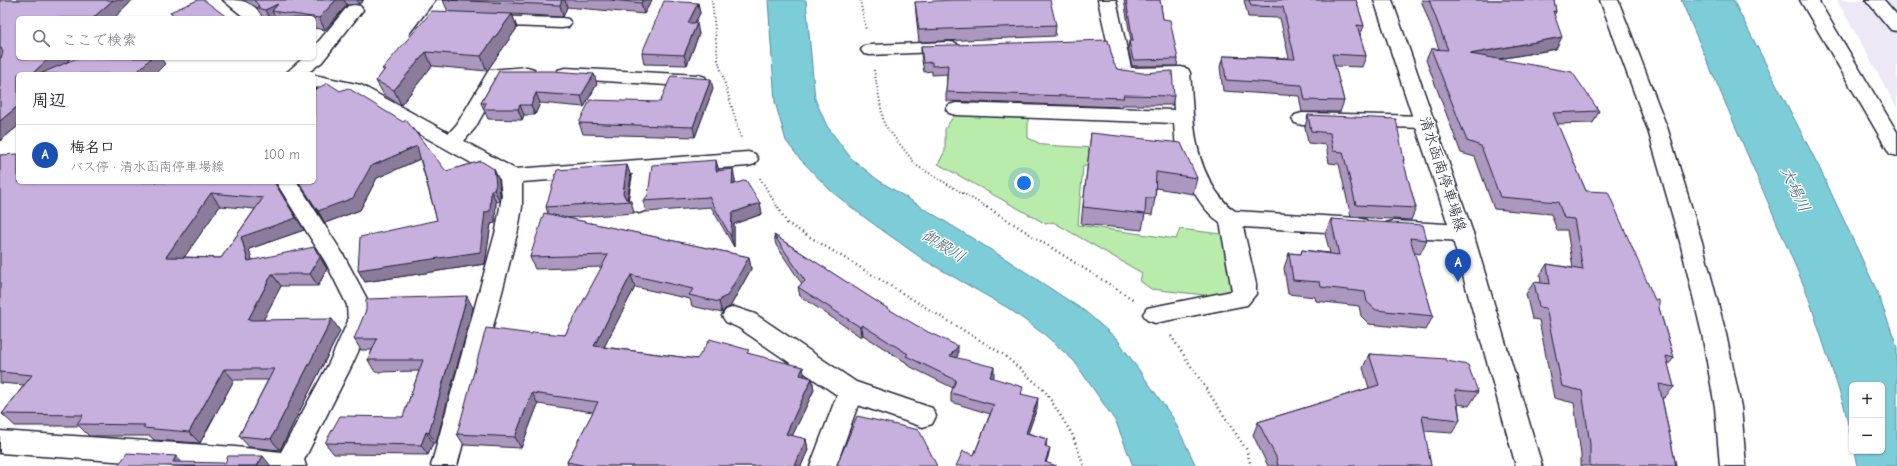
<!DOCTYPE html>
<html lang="ja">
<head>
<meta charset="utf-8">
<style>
  body { margin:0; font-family:"Comic Neue","Klee One",sans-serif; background:#f2f2f3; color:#2b2b33 }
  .controls { position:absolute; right:12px; bottom:12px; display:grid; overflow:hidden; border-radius:6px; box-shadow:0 1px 3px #0004 }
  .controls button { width:36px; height:36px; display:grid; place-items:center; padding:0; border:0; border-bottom:1px solid #e1e1e2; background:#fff; color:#2b2b33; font:20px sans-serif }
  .you { position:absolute; left:1024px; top:183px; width:14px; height:14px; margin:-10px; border:3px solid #fff; border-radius:50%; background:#1a73e8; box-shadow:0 0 0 6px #1a73e833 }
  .badge { display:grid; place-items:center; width:26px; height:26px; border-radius:50%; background:#b45309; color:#fff; font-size:13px; font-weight:700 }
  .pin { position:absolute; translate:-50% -33px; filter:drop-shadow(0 1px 2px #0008) }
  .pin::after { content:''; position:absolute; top:21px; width:14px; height:12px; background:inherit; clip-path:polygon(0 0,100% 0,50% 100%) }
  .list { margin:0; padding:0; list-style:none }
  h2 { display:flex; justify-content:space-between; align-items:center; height:52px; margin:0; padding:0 16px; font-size:17px }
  h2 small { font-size:13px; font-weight:400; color:#7c7c81 }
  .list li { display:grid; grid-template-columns:26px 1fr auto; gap:12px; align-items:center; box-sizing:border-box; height:60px; padding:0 16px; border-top:1px solid #e1e1e2 }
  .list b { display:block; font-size:15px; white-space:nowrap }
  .list p { margin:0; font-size:13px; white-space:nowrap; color:#7c7c81 }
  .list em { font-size:13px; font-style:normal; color:#7c7c81 }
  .icon { flex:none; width:22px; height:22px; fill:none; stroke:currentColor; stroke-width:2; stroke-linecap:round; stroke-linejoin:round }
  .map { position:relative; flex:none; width:1897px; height:466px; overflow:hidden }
  .search { position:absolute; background:#fff; box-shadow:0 1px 3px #0004; left:16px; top:16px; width:300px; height:44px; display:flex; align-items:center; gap:10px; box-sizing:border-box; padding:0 14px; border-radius:6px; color:#7c7c81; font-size:15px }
  .panel { position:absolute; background:#fff; box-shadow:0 1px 3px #0004; left:16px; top:72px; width:300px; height:112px; border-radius:6px }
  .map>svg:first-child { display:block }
  .built { fill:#eee7f5 }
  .green { fill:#b9ebab; stroke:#6e8673 }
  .water { fill:#7dcdd9; stroke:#59899a }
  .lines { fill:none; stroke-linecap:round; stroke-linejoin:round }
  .minor-casing { stroke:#22223b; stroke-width:3 }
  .major-casing { stroke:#22223b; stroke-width:3 }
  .path-far1 { stroke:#22223b; stroke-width:2; stroke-dasharray:1 2.5; stroke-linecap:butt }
  .path { stroke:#22223b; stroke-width:2.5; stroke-dasharray:1 3.5; stroke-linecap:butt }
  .minor { fill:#fff; fill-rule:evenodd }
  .major { fill:#fff; fill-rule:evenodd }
  .wall { fill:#ac97bf; stroke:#22223b; fill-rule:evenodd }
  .shaded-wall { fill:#8c7b9b; stroke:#22223b }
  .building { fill:#c8b0de; stroke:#22223b; fill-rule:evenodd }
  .labels { text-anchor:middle; stroke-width:3; stroke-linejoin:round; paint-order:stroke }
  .street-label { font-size:15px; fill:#22223b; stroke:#fff }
  .water-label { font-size:16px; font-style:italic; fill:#425e72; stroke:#fff }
</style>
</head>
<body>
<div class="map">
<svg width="1897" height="466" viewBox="0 0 1897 466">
  <rect width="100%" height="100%" fill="#fff"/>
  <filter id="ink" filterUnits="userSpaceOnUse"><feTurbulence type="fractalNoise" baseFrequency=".025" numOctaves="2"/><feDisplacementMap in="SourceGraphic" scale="8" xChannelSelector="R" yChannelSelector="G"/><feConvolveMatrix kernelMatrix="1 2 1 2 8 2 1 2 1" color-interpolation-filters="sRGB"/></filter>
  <g filter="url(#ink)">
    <path class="built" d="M1837,0H1897V108Z"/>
    <path class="green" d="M955,114L1028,115V138L1043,145L1095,148L1089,166H1083L1078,225L1176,239L1180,229L1229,235L1238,290L1207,300L1204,295L1151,289L1140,281L1142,273L1053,222L1046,224L938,164L945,151V129Z"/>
    <g class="water">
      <path d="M768,0H806L815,99L827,126L851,158L878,180L1009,261L1086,312L1117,339L1173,418L1196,466H1133L1116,422L1074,361L1045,335L1008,308L924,260L868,220L832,192L800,159L786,141L775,102Z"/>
      <path d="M1681,0H1733L1819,167L1876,289L1897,346V466H1857L1854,451H1882V385H1852V442L1844,406L1807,293Z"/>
    </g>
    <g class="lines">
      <defs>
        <g id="minor">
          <path d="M223,0C244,0 251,0 264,18H245Z"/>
          <path d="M437,0H455L425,39L419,40L413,39L410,35Z"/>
          <path d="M1098,0H1116L1131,68L1181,67L1188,69L1190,73C1194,115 1191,154 1216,191C1222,199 1226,205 1235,211L1358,218L1366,220L1369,226L1366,232L1358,234L1243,227L1256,284V294L1247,305L1155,323L1147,320L1143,314L1147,308L1232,291L1220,222C1201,210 1187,181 1179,160C1175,149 1175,135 1174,123L956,115L949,113L946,109L949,105L956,103L1174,110L1172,79L1140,81L1116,77L1114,73Z"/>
          <path d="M1600,0H1618L1668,130L1702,242L1726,334L1741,407L1746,466H1720L1715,407L1702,334L1680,242L1648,130Z"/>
          <path d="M1800,0H1818L1897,132V156L1890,154L1887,149Z"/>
          <path d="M1866,0H1884L1897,15V31L1891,30Z"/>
          <path d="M354,5L360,6L363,10L322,62L306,74H285L303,58H314V47L348,6Z"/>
          <path d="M485,16L562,18L568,19L571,23L568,27L562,28L479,25L476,21L479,17Z"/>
          <path d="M950,42L956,43L959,47L956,51L870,55L864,54L861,50L864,46L870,45Z"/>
          <path d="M527,67L534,69L536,73L534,77L502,80L475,128L464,141L515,169L748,152L755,154L758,159L755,164L748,166L654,173L650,205L647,210L639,213L631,210L628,205L633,174L522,182V207L518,230L457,466H431L496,230L502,196L500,179L348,94L314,87V75L361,85L449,133L457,124L489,70Z"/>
          <path d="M565,68L698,75L705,77L707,81L705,85L698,87L558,78L556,74L558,70Z"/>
          <path d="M1302,113L1426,116L1433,117L1436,122L1433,127L1426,128L1302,125L1295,123L1292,119L1295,115Z"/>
          <path d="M276,182H297L343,254L367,299L371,305L372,321L352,365L304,460L306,466H185L0,453V431L235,447L281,452L329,363L348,321L347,305L326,263Z"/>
          <path d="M1394,221L1462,225L1470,227L1473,233L1470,239L1462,241L1394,237L1386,235L1383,229L1386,223Z"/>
          <path d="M734,307L755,314L856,382L932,408L936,416L932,424L923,427L858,405L836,466H810L837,395L739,328L726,322L722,316L726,310Z"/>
        </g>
        <path id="major" d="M1374,0H1392L1473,233L1542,466H1516L1451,233Z"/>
      </defs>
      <use href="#minor" class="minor-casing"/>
      <use href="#major" class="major-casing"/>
      <g class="path-far1">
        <path d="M712,0L718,60L741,138"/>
        <path d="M860,0L866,30"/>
        <path d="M874,70L884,124L917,166L988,208"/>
        <path d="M760,178L778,208"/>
      </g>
      <g class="path">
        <path d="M778,207L787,223L1004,355L1045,391L1072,434L1084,466"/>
        <path d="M987,207L1134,300"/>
        <path d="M1171,336L1246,449L1251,466"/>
      </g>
      <use href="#minor" class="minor"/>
      <use href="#major" class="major"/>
    </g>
    <g class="wall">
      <path d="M0,0H133L114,18H18V58H71L65,63L165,64L155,74H18V126L0,141Z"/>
      <path d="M243,0H364L359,4L347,5L325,30L314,28V18H263L256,7Z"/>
      <path d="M443,0H652L644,14L567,7L563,17L512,14L517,28L487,71L432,66L401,105L384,95L376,81L384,71L382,69L448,12Z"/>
      <path d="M1124,0H1160L1163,19L1178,59L1177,66H1132L1128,48L1129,41H1131Z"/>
      <path d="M1244,0H1356L1364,26L1360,36L1366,56L1362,67L1335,66L1344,101L1340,112H1302L1299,96L1223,91L1220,67L1223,56L1289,58L1280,18L1248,17Z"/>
      <path d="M1421,0H1554L1556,12L1554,15L1556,49L1500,59L1599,111L1593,123L1557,124L1586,191L1655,300L1659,308L1674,358L1668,365L1674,387L1664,398H1662L1676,466H1581V455L1574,403L1554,398L1539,320L1532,319L1526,294L1534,282L1541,283L1540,275L1547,264L1573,268L1567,230H1557L1551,214L1494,209L1475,157L1461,153L1426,60L1431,49H1439Z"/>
      <path d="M915,2L1056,25L1055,36L919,42L916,14Z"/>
      <path d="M698,3L700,13L695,23L699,34L687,65L644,64L642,53Z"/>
      <path d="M170,12L228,18H174Z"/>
      <path d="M921,46L1114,64L1117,69L1174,96L1172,105H1123L1122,107L946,101V92L947,74L932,75V71L924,72L921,55Z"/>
      <path d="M499,71L597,84L584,107L540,103L535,115H524L522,120L488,119L481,103Z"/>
      <path d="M713,89L695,137L583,134L579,123L660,102Z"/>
      <path d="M314,90L446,171L499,180L500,196V201L496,202L495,223L491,224L485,264L365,282L358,270L437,220L420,159L377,178L360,210L325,223L299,182H314Z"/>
      <path d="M1308,115L1404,160L1403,162L1416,208L1411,220L1351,217L1339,164L1329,163L1326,145L1308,143L1305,127Z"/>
      <path d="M1091,133L1197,178L1193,194L1156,188L1155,198L1152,215L1145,214L1142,230L1081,224Z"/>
      <path d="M0,155L275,182L304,230L249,249L252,260L322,259L327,269L318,286H281L263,320L340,331L280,450L249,447L239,436L268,380H234L200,443L154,440L150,436H89L79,426H15L2,414L24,385L0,383ZM220,206L255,209L221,258L184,257Z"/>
      <path d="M627,165L631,177L627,199L631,201L634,213L566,218L749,257L751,269L730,307L725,309L722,313L692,306L690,299L635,287L604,347L697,359L749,354L805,377L812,378L814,390L792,436L806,439L808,450L801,466H568L567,462L593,412L538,404L521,448L464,445L457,434L532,334L565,335L602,267L535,269L530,257L548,214L546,207Z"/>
      <path d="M719,171L735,180V184L760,203L762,214L734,224V247L711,207L646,212L643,201Z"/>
      <path d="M1331,219L1427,240L1420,254L1414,253L1433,316L1426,330L1369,324L1361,316L1359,306L1316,301L1315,297L1288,294L1284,268L1289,253L1301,254L1302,250L1330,253L1325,234Z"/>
      <path d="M774,235L958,355L956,358L994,377L993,378L1022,394L1037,408L1028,433L1047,439L1046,447L1048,457L974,455L990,414L951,402V393L953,388L907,365V363L863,335L861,337L800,296L798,287L802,284L776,245Z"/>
      <path d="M473,308L436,443H433L428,455L334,454L325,443L403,417L419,371L375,372L368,360L372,350H361L354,339Z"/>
      <path d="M1369,354L1447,361L1478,392L1469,406L1458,404L1460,420L1452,433L1424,431L1431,466H1268L1253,435L1258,422L1369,388L1363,368Z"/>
    </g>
    <g class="shaded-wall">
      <path d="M113,0H133L114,18H93Z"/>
      <path d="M336,0H344L347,5L325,30L319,18Z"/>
      <path d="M357,0H364L359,4Z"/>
      <path d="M562,0H565L567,7L563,17L560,5Z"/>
      <path d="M643,0H652L644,14L641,3Z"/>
      <path d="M698,3L700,13L690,33L688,23Z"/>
      <path d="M278,4L272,11L276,18H270L265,10Z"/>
      <path d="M512,14L517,28L487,71L481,56Z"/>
      <path d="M697,23L699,34L687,65L684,55Z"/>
      <path d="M1562,37L1556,49L1465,65L1470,54Z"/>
      <path d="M426,52L432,66L401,105L394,90Z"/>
      <path d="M49,58H71L54,74H32Z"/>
      <path d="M151,58H161L165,64L155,74H135Z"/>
      <path d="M594,74L597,84L584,107L581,96Z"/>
      <path d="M711,79L713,89L695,137L693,127Z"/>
      <path d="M536,93L540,103L535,115L531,105Z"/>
      <path d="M520,105L524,115L522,120L518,109Z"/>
      <path d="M18,106V126L0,141V121Z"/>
      <path d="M417,146L422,158L377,178L360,210L325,223L318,211L371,166Z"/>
      <path d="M716,160L719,171H716Z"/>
      <path d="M627,165L631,177L627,201L623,193Z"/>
      <path d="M494,169L499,180L500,196V201L494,190Z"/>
      <path d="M733,169L735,180L734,196L732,185Z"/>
      <path d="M275,182L304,230L249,249L256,273L248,261L241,237Z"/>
      <path d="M491,190L496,202L495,223L491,224L485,264L365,282L358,270Z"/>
      <path d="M211,193L220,206L176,269L166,257Z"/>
      <path d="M760,203L762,214L734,224V247L731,237L732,213Z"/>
      <path d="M314,247L327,269L318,286L310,274Z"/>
      <path d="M749,257L751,269L730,307L725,309L722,313L719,302Z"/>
      <path d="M272,274L281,286L257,332L248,320Z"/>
      <path d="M631,275L635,287L599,357L594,346Z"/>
      <path d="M467,296L473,308L436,443L429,433Z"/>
      <path d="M332,319L340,331L280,450L271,439Z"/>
      <path d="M862,325L863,335L861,337L860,327Z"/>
      <path d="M958,346V355L950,366V356Z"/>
      <path d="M803,367L805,379L800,375Z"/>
      <path d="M994,367V377L990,387V377Z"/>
      <path d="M224,369L234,380L200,443L189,432Z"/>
      <path d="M812,378L814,390L788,445L786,434Z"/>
      <path d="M532,393L538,404L521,448L515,437Z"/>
      <path d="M1038,398L1037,408L1025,442L1026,433Z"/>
      <path d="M426,432L433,443L428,455L421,445Z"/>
      <path d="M806,439L808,450L801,466H795Z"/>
      <path d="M1050,448L1048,457L1045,466V462Z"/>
      <path d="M176,456L185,466L173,462Z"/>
      <path d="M263,456L271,466H257Z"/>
    </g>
    <g class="building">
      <path d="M0,0H113L93,18H18V58H49L32,74H18V106L0,121V58H1L3,52L1,48H0Z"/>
      <path d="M198,0H204L228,18H177L170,12Z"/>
      <path d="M254,0H336L319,18L272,11L278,4L265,10L257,8L259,6Z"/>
      <path d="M443,0H562L560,5Z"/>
      <path d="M612,0H643L641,3Z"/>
      <path d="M953,0H1050L1056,25L919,30L915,2Z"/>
      <path d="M1126,0H1160L1163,19L1170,20L1178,59L1133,60L1129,41H1133Z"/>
      <path d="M1249,0H1356L1364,26L1357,25L1366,56L1332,54L1344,101L1305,100L1302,85L1226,80L1223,56L1295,59L1283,7L1251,6Z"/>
      <path d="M1429,0H1554L1556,12L1553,11L1562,37L1470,54L1572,72L1599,111L1553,113L1586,191L1608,192L1655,300H1659V308L1674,358L1666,356L1674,387L1659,384L1676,466H1590V444L1582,391L1562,386L1546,308L1539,307L1534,282L1550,284L1547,264L1583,270L1574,219L1564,218L1558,202L1500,197L1481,146L1467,141L1431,49L1448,50Z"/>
      <path d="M664,1L698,3L688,23H697L684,55L642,53Z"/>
      <path d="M432,11L512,14L481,56L426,52L394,90L376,81L385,69H382Z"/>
      <path d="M1108,40L1114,64L1117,69L1142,73L1172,71L1174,96L1123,95L1124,98L946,92L948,65L932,66V62L923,63L921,46Z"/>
      <path d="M77,58H151L135,74H40Z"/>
      <path d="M499,71H553L594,74L581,96L536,93L531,105H520L518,109H483L486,103H481Z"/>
      <path d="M671,76L711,79L693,127L579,123L590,100L660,102Z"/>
      <path d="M328,83L340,91L348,88L403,122L406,120L446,171L481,161L494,169L496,184L494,190H491L490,211L485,212L480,252L358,270L360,237L437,220L417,146L371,166L353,198L318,211L299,182H314V90Z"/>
      <path d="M1308,115L1396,119L1404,160H1403L1416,208L1356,205L1343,152L1333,151L1330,133L1311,131Z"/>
      <path d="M1091,133L1181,143L1197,178L1156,172L1155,198H1146L1145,214L1083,207Z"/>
      <path d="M18,154V182H274L296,218L241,237L248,261L314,247L320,257L310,274H272L248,320L332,319L271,439L239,436L274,369H224L189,432L143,428L145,425L77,424L83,415L2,414L32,375L0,372V155ZM211,193L263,198L221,258L166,257Z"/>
      <path d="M716,160V171L733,169L732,185L746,180L760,203L732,213L731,237L709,197L643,201L648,195L652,165Z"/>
      <path d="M627,165L623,193L626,199L631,201L546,207L557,170Z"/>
      <path d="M544,213L749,257L727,296L722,298L719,302L689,295L693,289L631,275L594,346L697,359L710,339L749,350L747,353L803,367L800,375L812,378L786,434L806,439L795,466H587L567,462L598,402L532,393L515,437L457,434L486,328L532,334L533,332L565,335L608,255L530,257Z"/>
      <path d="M1331,219L1423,225L1427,240L1410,238L1433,316L1376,310L1367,302L1365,292L1321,287L1320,282L1293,280L1289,253L1301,254L1302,250L1339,255Z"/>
      <path d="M774,235L890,310L928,332L958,346L950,356L994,367L990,377L1023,387L1021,394L1038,398L1026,433L1047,439L1045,446L1050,448L1045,462L1057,466H956L963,451L974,455L994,405L951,393L956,380L906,356L908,354L862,325L860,327L798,287L805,281Z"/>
      <path d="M467,296L429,433L426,432L421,445L325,443L340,416L403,417L423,360H368L377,339H354L366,310V299Z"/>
      <path d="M1369,354L1446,359L1447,361L1468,365L1478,392L1455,390L1460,420L1422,416L1431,466H1278L1276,457L1258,422L1379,385Z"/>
      <path d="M857,416L919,430L937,466H843L837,465Z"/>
      <path d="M127,453L176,456L173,462L225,463L228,456H263L257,466H118Z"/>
    </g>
  </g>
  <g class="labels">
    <g class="street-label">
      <text transform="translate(1443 174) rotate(72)" y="5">清水函南停車場線</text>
    </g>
    <g class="water-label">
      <text transform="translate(1796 189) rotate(65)" y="6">大場川</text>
      <text transform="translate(944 245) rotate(32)" y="6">御殿川</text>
    </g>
  </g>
</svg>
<div class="controls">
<button>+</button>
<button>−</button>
</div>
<div class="you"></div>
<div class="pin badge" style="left:1458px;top:282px;background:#1a4fb4">A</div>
<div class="search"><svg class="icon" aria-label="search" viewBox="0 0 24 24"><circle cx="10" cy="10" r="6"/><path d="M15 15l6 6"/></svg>ここで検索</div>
<section class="panel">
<h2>周辺<small></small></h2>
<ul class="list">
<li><span class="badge" style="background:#1a4fb4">A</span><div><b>梅名口</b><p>バス停 · 清水函南停車場線</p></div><em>100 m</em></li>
</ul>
</section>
</div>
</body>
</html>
